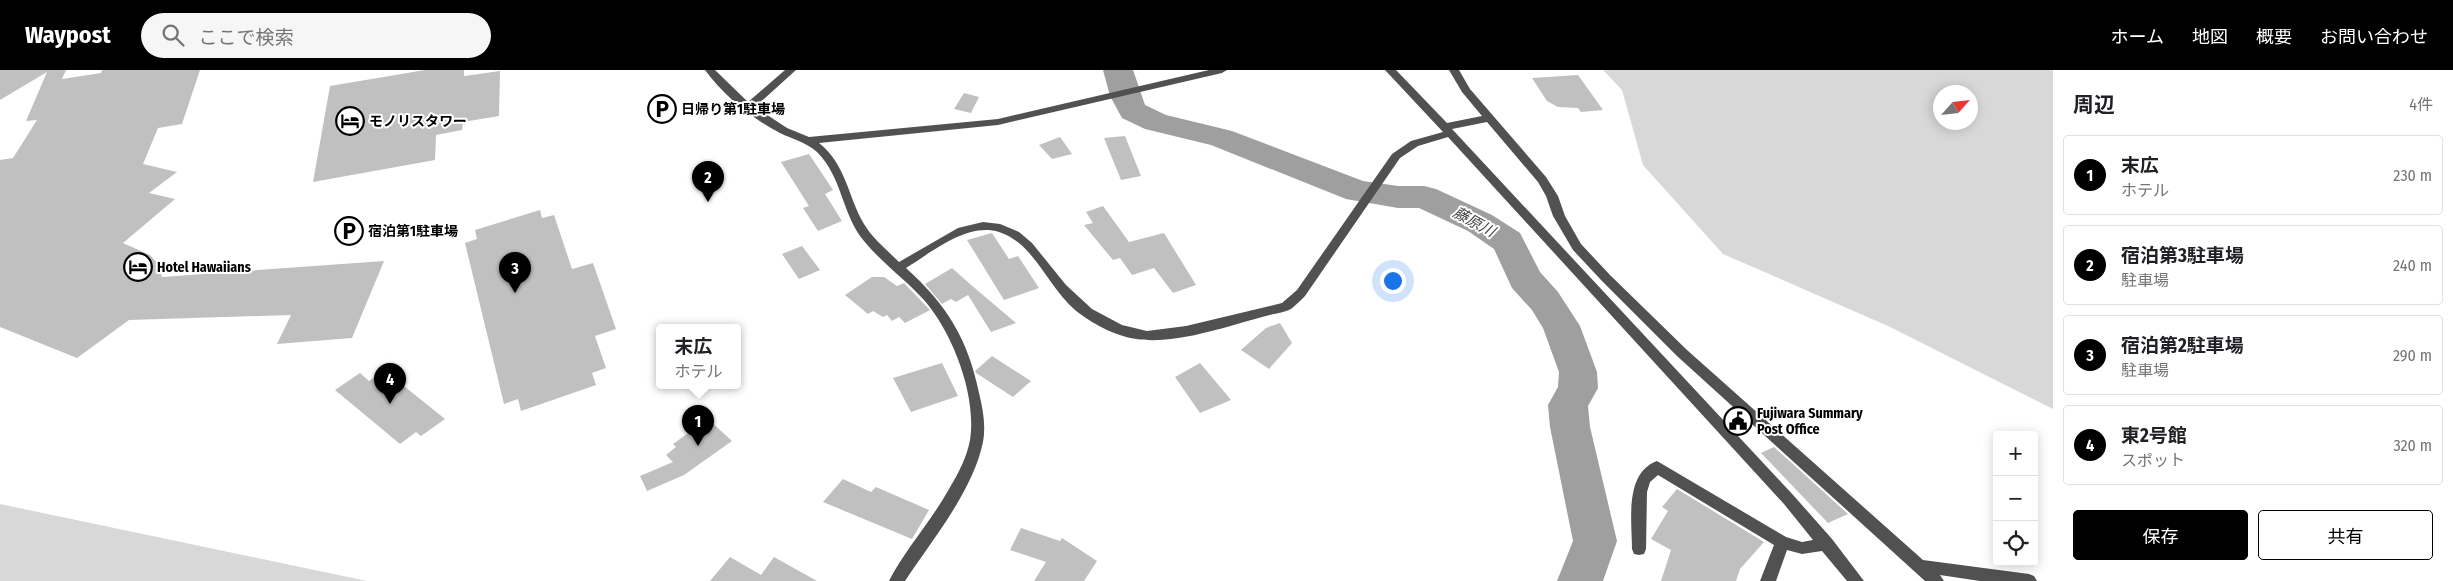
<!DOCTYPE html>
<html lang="ja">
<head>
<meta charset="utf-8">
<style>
  body { margin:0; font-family:"Fira Sans Condensed","Noto Sans JP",sans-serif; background:#f6f6f6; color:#202124 }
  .controls { position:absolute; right:15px; bottom:15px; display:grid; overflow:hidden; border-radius:5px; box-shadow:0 2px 12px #0003 }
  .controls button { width:45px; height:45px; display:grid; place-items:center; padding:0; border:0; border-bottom:1px solid #e0e0e0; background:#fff; color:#202124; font:25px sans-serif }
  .compass { position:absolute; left:1933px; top:15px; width:45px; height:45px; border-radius:50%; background:#fff; box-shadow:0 2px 12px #0003; rotate:63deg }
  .you { position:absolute; left:1392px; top:210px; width:18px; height:18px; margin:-12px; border:4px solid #fff; border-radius:50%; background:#1a73e8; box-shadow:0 0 0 8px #1a73e833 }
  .badge { display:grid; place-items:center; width:32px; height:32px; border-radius:50%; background:#000; color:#fff; font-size:16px; font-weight:700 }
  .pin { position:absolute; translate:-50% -41px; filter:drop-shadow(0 1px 2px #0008) }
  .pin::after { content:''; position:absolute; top:26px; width:18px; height:15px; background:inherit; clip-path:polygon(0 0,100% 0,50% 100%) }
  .popup { position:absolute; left:656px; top:254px; width:85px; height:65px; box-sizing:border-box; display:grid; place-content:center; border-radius:5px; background:#fff; filter:drop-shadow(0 1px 4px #0005); font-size:16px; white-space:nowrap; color:#757577 }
  .popup b { font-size:19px; color:#202124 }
  .popup::after { content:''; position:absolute; left:50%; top:100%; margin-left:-10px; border:10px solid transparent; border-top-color:#fff }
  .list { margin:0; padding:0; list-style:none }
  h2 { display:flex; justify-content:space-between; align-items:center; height:65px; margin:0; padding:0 20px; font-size:21px }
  h2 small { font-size:16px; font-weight:400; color:#757577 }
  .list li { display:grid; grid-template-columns:32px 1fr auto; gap:15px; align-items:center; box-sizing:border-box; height:80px; margin:0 10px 10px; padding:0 10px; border:1px solid #e0e0e0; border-radius:5px }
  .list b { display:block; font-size:19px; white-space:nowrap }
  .list p { margin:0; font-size:16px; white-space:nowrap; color:#757577 }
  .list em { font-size:16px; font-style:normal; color:#757577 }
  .actions { display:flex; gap:10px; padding:15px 20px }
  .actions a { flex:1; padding:11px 0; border:1px solid #000; border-radius:5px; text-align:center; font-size:18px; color:#000 }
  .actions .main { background:#000; color:#fff }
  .icon { flex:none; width:28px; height:28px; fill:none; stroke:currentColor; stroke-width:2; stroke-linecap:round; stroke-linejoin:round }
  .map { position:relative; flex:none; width:2053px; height:511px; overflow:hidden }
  header { display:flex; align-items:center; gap:30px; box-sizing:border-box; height:70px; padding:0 25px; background:#000; color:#fff }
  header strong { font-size:24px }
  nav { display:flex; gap:28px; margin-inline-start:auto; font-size:18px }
  .search { width:350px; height:45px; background:#f6f6f6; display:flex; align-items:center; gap:12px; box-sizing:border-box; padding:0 18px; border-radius:28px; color:#757577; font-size:19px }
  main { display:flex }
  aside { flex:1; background:#fff }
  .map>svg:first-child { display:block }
  .green { fill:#d8d8d8; fill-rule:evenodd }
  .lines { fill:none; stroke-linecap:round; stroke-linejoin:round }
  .river { fill:#9f9f9f; fill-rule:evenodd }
  .building { fill:#c0c0c0 }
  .minor { fill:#515151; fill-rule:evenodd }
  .labels { text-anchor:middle; stroke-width:4; stroke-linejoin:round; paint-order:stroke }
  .poi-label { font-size:14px; font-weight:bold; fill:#000; stroke:#fff; text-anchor:start }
  .water-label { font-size:15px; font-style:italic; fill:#404040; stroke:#fff }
</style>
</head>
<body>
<header>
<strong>Waypost</strong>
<div class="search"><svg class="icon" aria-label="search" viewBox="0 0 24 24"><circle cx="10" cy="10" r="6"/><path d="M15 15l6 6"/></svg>ここで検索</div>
<nav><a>ホーム</a><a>地図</a><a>概要</a><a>お問い合わせ</a></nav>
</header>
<main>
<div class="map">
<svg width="2053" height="511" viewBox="0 0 2053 511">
  <rect width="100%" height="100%" fill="#fff"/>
  <g class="green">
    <path d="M1603,0H2053V339L1888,256L1723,184L1643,95L1622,20ZM1940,22H1970V52H1940Z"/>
    <path d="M0,434L367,511H0Z"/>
  </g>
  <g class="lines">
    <path class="river" d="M1103,0H1133L1145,35L1166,45L1232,61L1363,111L1398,116H1424L1436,119L1492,145L1520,163L1540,202L1558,222L1580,256L1597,302L1598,318L1588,336L1590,357L1617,471L1603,511H1557L1573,471L1550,357L1548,335L1558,317L1559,302L1543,258L1532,240L1512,218L1494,179L1468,161L1419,138H1398L1346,129L1211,75L1145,59L1122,48L1110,26Z"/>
  </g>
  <g class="building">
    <path d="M0,0H66L62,9L101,3L102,0H200L182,54L158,58L143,94L177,102L149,123L175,129L123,173L150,185L159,195L162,207L384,191L352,268L277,274L291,245L129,250L77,288L0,257V90L13,88L37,50L26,51L47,2L0,30Z"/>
    <path d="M425,0H464V6L500,1L499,46L463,52L462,60L436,65L435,90L313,112L330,16Z"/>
    <path d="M1578,5L1603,40L1581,42L1578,38L1558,37L1547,31L1532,8Z"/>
    <path d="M964,23L979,27L971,43L954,39Z"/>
    <path d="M1125,66L1141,106L1121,110L1104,68Z"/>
    <path d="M1060,67L1072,84L1052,89L1039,75Z"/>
    <path d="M809,84L833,120L825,124L842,151L818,161L803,138L809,136L781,92Z"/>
    <path d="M1103,136L1129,172L1164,163L1196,215L1173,223L1154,198L1132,205L1120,188L1113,190L1084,155L1093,153L1086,142Z"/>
    <path d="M540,140L542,148L554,145L572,199L593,193L616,259L595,266L606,298L592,303L596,315L521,341L518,329L504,334L465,173L477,169L475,160Z"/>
    <path d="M992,163L1009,189L1018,186L1039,218L1004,230L967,170Z"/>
    <path d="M802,176L820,200L799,209L782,184Z"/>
    <path d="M952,198L970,214L1016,253L991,262L968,225L956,232L951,229L942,234L925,214Z"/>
    <path d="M872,207H884L897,216L904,213L930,240L905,253L899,247L892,251L887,245L883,247L873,241L868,244L845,225Z"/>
    <path d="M1280,253L1292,273L1269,299L1241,280L1266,258Z"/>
    <path d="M992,286L1031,311L1013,327L976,303L975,301Z"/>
    <path d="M942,293L958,326L911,342L893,308Z"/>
    <path d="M1200,293L1231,330L1200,343L1175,307Z"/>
    <path d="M384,300L445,349L421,366L416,362L400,374L335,320L360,303L369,311Z"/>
    <path d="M708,349L732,371L684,405L647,421L640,406L673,392L666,385L676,377L673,374Z"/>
    <path d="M1774,377L1848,444L1828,453L1761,383Z"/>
    <path d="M843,409L871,422L876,417L929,440L912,469L823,432Z"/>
    <path d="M1677,419L1764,472L1740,499L1736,511H1661L1671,480L1651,469L1668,441L1662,437Z"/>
    <path d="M1021,458L1060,471L1062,468L1097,491L1084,511H1034L1046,492L1010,480Z"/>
    <path d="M730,487L761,505L774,487L817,511H710Z"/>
  </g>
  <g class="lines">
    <path class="minor" d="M705,0H715L748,32L785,0H796L755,37L787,58L809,67L998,49L1209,0H1227L1222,3L998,55L819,73C846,94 848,127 864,154C873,169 887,180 899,192L958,158L983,152L1000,154L1019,162L1032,173L1066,215L1092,239L1122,255L1147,261L1186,256L1282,233L1297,220L1392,84L1411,71L1443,62L1385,0H1396L1447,53L1482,46L1462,22L1449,0H1459L1470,19L1546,107L1558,126L1565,146L1581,174L1610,205L1687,280L1923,490L2029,504L2034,506L2037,511H1980L1940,505L1944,511H1925L1677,286L1602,211L1573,180L1553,146L1546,126L1538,112L1487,52L1452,59L1794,426L1832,469L1864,511H1847L1822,481L1802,484L1787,480L1776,511H1760L1774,475L1658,405L1650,412L1647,422L1646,479L1644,484L1639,485L1634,484L1632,479C1632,452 1624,403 1657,391L1786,467L1802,472L1813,470L1784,434L1448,67L1418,76L1400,88L1305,226C1301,230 1296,235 1291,239C1283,243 1271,244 1262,247C1225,257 1174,275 1136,269C1115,266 1091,253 1075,240C1048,217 1034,173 999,162C967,152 931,183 906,198C947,235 968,269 979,323C983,339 986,356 983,372C973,421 932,470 905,511H889C904,481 932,450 949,419C958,404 967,387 970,370C977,326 953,263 924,230C905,209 882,193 864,171C842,145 842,106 817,82C806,72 792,69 780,63C751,48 724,26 705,0Z"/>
  </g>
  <defs>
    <symbol id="parking-ring" viewBox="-11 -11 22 22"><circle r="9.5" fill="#fff" stroke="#000" stroke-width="1.5"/><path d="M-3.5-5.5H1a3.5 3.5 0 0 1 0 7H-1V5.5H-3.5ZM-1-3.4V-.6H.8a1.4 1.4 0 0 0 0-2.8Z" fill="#000"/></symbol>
    <symbol id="hotel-ring" viewBox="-11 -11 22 22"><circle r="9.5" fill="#fff" stroke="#000" stroke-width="1.5"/><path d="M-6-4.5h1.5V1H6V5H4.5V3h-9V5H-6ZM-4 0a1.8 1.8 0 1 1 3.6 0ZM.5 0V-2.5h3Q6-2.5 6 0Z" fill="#000"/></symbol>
    <symbol id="civic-ring" viewBox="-11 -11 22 22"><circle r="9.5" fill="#fff" stroke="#000" stroke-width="1.5"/><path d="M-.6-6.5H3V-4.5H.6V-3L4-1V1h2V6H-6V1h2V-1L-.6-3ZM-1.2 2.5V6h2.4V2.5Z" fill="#000"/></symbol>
  </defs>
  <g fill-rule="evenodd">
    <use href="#parking-ring" x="646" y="23" width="32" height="32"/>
    <use href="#hotel-ring" x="334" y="35" width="32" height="32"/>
    <use href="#parking-ring" x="333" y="145" width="32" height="32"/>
    <use href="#hotel-ring" x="122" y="181" width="32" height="32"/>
    <use href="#civic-ring" x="1722" y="335" width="32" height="32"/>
  </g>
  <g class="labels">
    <g class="poi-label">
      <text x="681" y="44">日帰り第1駐車場</text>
      <text x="369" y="56">モノリスタワー</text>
      <text x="368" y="166">宿泊第1駐車場</text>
      <text x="157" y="202">Hotel Hawaiians</text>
      <text x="1757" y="348">Fujiwara Summary<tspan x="1757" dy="16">Post Office</tspan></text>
    </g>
    <g class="water-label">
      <text transform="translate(1474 152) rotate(29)" y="5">藤原川</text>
    </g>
  </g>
</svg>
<div class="controls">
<button>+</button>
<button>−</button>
<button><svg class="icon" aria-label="locate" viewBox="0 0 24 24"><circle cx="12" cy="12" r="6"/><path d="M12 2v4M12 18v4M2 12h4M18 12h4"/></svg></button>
</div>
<svg class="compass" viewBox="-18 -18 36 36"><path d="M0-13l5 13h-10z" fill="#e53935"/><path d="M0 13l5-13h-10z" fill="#757577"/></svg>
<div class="you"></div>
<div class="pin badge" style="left:698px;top:376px">1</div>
<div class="popup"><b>末広</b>ホテル</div>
<div class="pin badge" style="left:708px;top:132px">2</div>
<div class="pin badge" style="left:515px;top:223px">3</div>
<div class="pin badge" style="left:390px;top:334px">4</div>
</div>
<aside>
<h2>周辺<small>4件</small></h2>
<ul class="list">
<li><span class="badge">1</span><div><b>末広</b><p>ホテル</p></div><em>230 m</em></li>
<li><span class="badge">2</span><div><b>宿泊第3駐車場</b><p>駐車場</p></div><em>240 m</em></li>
<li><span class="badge">3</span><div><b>宿泊第2駐車場</b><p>駐車場</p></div><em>290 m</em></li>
<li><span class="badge">4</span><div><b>東2号館</b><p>スポット</p></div><em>320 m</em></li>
</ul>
<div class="actions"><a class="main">保存</a><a>共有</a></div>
</aside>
</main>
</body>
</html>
